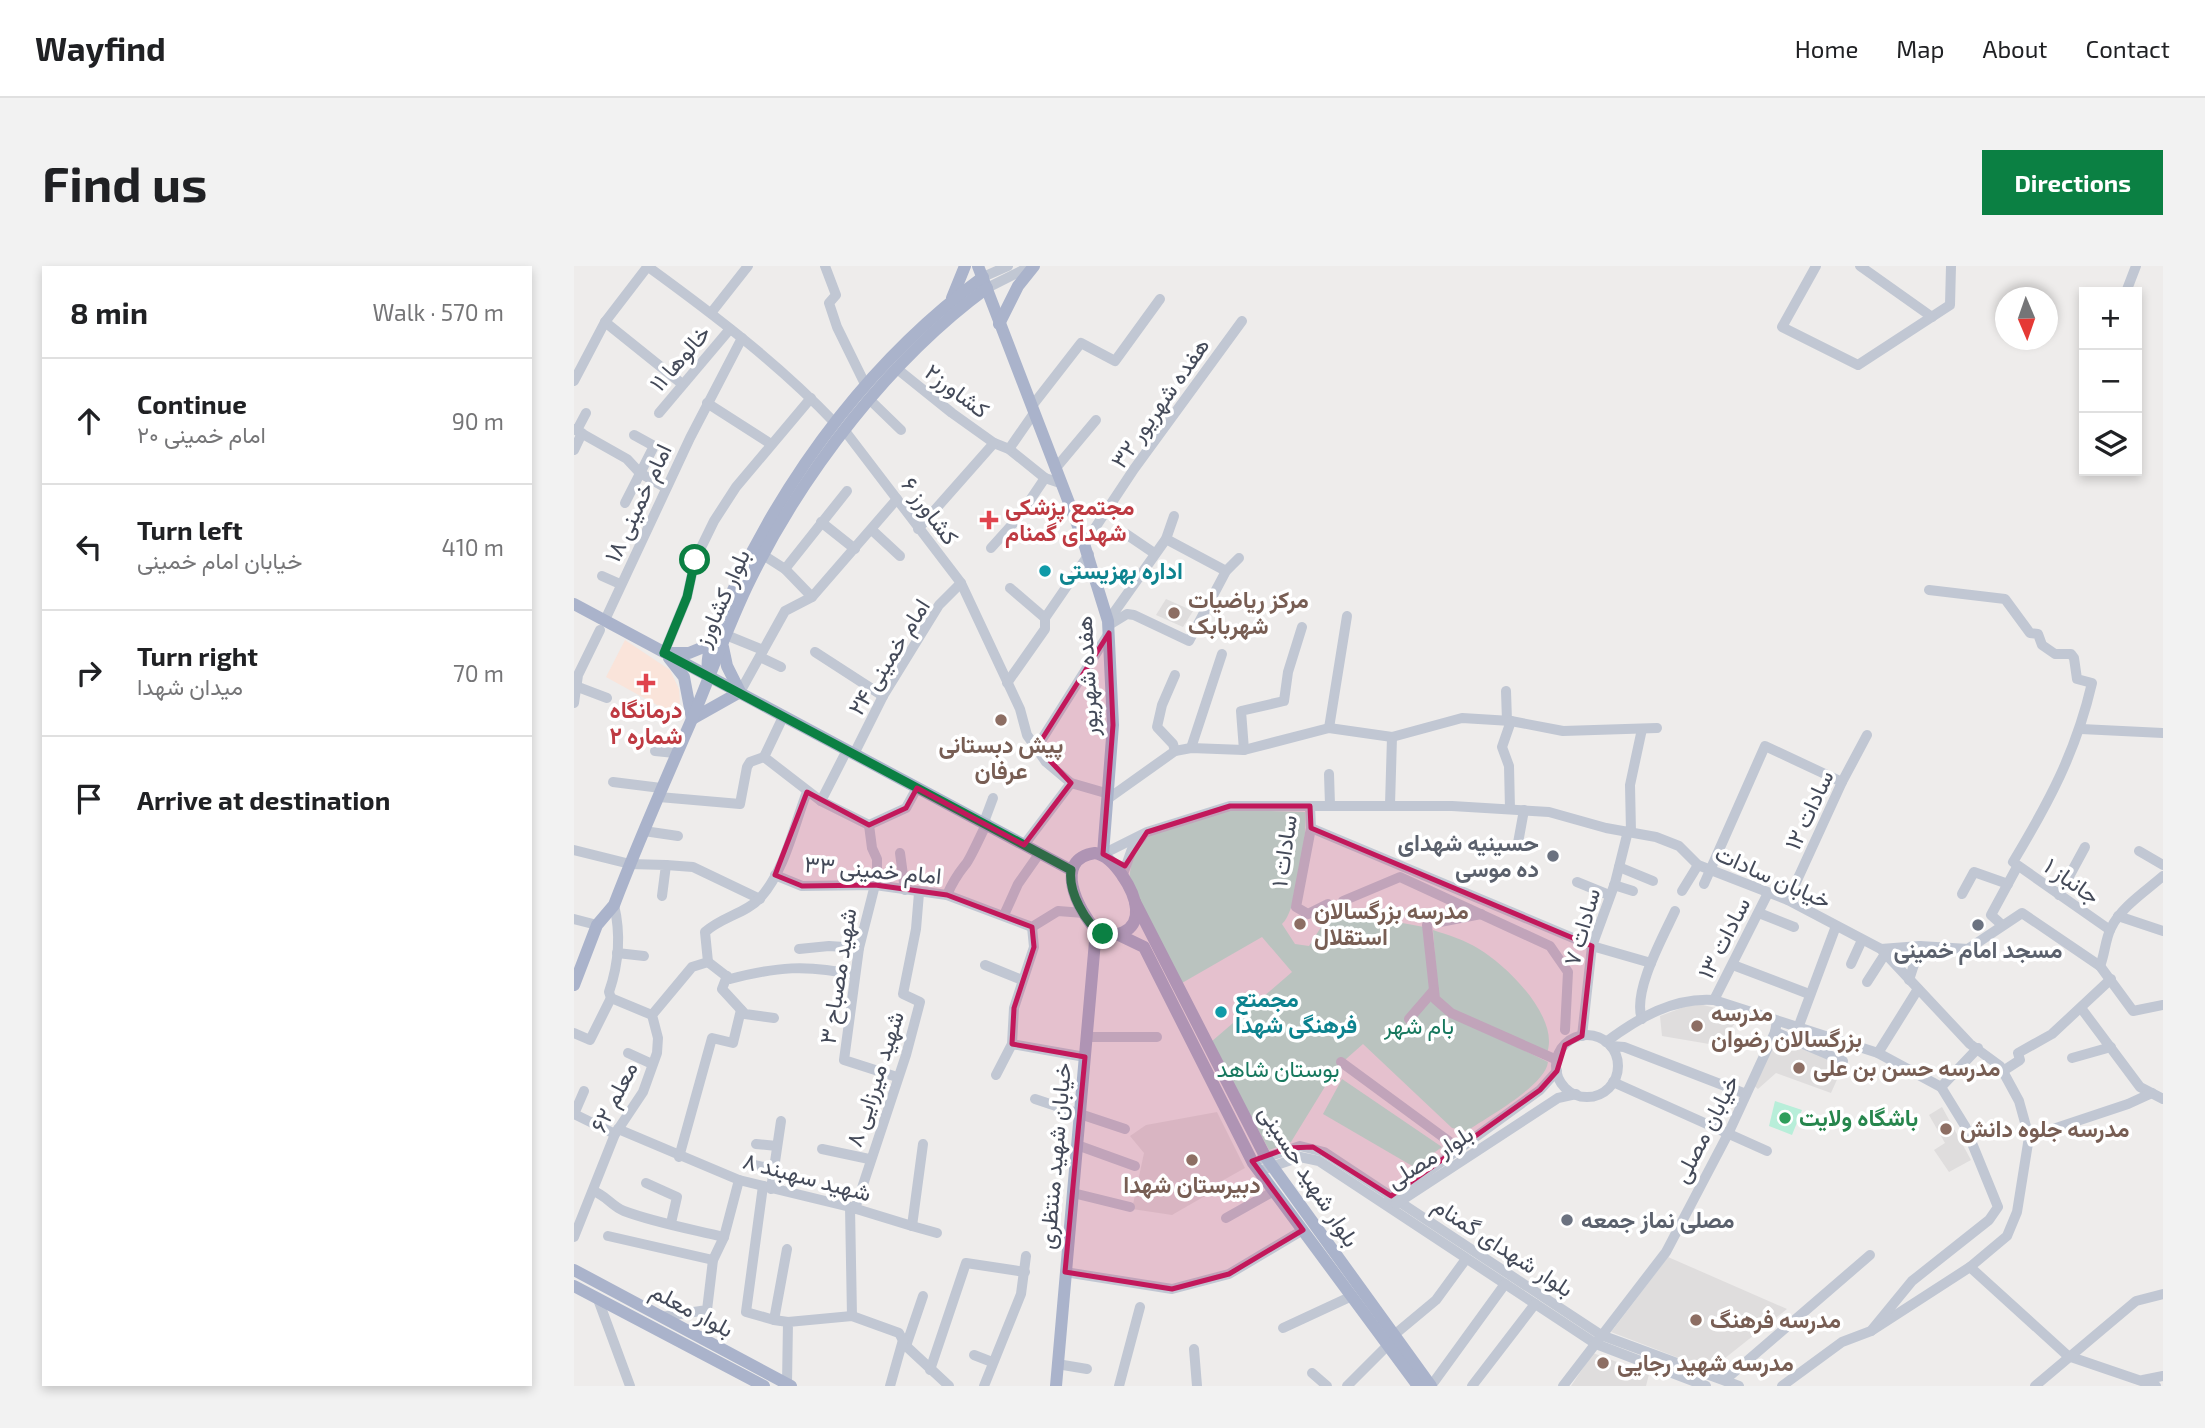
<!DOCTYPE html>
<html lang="en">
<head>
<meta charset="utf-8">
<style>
  body { margin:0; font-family:"Exo 2",Vazirmatn,sans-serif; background:#f2f2f2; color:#202124 }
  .controls { position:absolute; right:21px; top:21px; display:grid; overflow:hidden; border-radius:0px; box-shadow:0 4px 10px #0003 }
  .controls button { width:63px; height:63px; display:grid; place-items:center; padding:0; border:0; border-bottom:2px solid #e0e0e0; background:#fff; color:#202124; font:35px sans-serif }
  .compass { position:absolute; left:1421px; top:21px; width:63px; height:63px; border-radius:50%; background:#fff; box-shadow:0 4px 10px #0003; rotate:178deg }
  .stop { position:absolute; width:21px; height:21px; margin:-16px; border:5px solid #0b8043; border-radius:50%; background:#fff }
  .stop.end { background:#0b8043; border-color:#fff; box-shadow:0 2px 7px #0008 }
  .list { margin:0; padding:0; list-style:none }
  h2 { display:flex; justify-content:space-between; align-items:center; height:91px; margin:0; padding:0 28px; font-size:30px }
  h2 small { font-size:23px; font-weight:400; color:#757577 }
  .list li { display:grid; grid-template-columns:46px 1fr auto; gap:21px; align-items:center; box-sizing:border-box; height:126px; padding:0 28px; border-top:2px solid #e0e0e0 }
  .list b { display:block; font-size:26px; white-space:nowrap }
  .list p { margin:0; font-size:23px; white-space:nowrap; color:#757577 }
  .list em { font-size:23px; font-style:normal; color:#757577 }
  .icon { flex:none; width:38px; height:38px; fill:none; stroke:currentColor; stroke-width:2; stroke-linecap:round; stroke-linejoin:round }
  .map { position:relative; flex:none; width:1589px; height:1120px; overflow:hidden; border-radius:0px }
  header { display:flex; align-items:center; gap:42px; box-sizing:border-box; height:98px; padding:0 35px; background:#fff; border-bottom:2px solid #e0e0e0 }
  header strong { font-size:33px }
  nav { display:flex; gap:38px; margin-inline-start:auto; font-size:24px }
  .intro { display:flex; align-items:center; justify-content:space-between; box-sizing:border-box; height:168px; padding:0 42px }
  h1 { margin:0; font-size:49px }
  .button { padding:18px 32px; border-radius:0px; background:#0b8043; color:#fff; font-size:24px; font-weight:700 }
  main { display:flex; gap:42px; padding:0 42px }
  aside { flex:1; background:#fff; border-radius:0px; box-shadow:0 4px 10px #0003 }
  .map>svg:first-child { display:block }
  .education { fill:#dfdddd }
  .medical { fill:#fae4da }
  .green { fill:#b8eed9 }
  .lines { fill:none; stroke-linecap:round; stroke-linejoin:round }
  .minor { stroke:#c1c7d3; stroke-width:10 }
  .major { stroke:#aab3cb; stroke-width:12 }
  .route { stroke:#0b8043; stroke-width:9 }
  .marked { fill:#c2185b; fill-opacity:0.2; stroke:#c2185b; stroke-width:5; stroke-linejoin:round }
  .health-dot { fill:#e0444e; stroke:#fff; stroke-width:2.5 }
  .culture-dot { fill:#0f9aa8; stroke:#fff; stroke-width:2.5 }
  .education-dot { fill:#8d6e63; stroke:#fff; stroke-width:2.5 }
  .worship-dot { fill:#6b7280; stroke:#fff; stroke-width:2.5 }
  .leisure-dot { fill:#2e9e5b; stroke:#fff; stroke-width:2.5 }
  .labels { text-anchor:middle; stroke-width:7; stroke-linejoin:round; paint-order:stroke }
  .street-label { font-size:23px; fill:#444a59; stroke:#fff }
  .health-label { font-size:23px; font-weight:bold; fill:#be3a42; stroke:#fff; text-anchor:start }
  .culture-label { font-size:23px; font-weight:bold; fill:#0d838f; stroke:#fff; text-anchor:start }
  .education-label { font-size:23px; font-weight:bold; fill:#785e54; stroke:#fff; text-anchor:start }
  .worship-label { font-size:23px; font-weight:bold; fill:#5b616d; stroke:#fff; text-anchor:end }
  .park-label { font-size:23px; fill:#16785e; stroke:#fff }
  .leisure-label { font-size:23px; font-weight:bold; fill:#27864d; stroke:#fff; text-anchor:start }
</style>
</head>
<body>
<header>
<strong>Wayfind</strong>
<nav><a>Home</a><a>Map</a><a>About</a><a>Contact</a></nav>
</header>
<div class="intro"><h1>Find us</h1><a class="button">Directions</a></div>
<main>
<aside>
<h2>8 min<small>Walk · 570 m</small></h2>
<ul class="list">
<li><svg class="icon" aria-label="ahead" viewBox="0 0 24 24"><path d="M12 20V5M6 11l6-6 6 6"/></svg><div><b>Continue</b><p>امام خمینی ۲۰</p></div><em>90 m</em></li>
<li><svg class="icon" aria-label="left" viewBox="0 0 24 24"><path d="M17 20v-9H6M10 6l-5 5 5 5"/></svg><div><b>Turn left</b><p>خیابان امام خمینی</p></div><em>410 m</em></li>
<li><svg class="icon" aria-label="right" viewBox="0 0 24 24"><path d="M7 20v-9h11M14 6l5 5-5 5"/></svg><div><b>Turn right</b><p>میدان شهدا</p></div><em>70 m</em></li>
<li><svg class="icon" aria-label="arrive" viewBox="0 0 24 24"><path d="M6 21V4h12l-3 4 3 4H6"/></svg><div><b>Arrive at destination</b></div></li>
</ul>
</aside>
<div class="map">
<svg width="1589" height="1120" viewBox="0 0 1589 1120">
  <rect width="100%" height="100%" fill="#eeeceb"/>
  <g class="education">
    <path d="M592,333L619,345L609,361L582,349Z"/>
    <path d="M1121,737L1166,748L1147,780L1088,770L1086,750Z"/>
    <path d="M1201,772L1270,798L1257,827L1202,807L1184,823L1174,815Z"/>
    <path d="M1368,841L1397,894L1375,906L1360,884L1371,877L1355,849Z"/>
    <path d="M643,846L671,902L630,925L631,930L598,949L558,943L570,887L556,870L572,859Z"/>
    <path d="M1094,991L1213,1043L1136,1104L1037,1066Z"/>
    <path d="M1019,1087L1075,1108L1072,1120H997Z"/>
  </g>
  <path class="medical" d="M51,374L96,404L105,423L106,436L101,449L32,411Z"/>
  <g class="green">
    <path d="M658,544L731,546C734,566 723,646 708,658L721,678L735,680L758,644L850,661L859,734L897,758L974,796C971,820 913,851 893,865L878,862L789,778L763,801L717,876L695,884L637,776L718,706L688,671L608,717L555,613L559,586L576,568Z"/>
    <path d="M859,664C874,669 891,674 905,683C932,699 986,751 973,787L878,744L864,731Z"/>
    <path d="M768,813L868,881L840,901L749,848Z"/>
    <path d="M1201,835L1228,844L1218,869L1195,860Z"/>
  </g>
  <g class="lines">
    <g class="minor">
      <path d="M73,0C139,48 205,98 261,157"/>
      <path d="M251,0L262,29L255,37L263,61L291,118"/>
      <path d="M1242,0L1208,61L1284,99L1376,39L1377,0"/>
      <path d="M1286,0L1358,51"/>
      <path d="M409,11L434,0"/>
      <path d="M413,22L457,0"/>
      <path d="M1552,26L1562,0"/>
      <path d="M137,47L174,0"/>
      <path d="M31,56L107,117"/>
      <path d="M322,102L378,147L420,177L435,183L471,212L486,217"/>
      <path d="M0,115L31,56L74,0"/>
      <path d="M296,134L327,164"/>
      <path d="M133,137L197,178"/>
      <path d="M458,140L507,77L541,95L586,33"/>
      <path d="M85,147L156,63"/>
      <path d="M0,163L53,193L66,207L92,222"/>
      <path d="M3,164L12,147"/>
      <path d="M271,165L387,317L446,443L453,469L472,496L497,517L535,528"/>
      <path d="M435,183L460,147"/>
      <path d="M0,184L8,167"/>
      <path d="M481,203L522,154"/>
      <path d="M51,237L80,180L60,169"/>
      <path d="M247,256L281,283"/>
      <path d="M344,263L420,177"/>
      <path d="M299,265L326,290"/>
      <path d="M552,268L580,287"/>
      <path d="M592,273L652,305"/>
      <path d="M511,277L560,203L668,55"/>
      <path d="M417,282L444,252L471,212"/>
      <path d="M189,289L211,303L238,331"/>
      <path d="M211,303L273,225"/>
      <path d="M28,310L46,318"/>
      <path d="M436,322L471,352"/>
      <path d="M1355,324L1431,333L1456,367L1464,368L1468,379L1481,388H1497L1500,392L1503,413L1518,417C1502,486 1475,536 1439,596L1536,664"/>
      <path d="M31,354L116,172L168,72"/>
      <path d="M534,355L592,273L600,250"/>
      <path d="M535,359L553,348L560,349L615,375L652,305L665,292"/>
      <path d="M152,369L189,384"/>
      <path d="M241,386L309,430"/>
      <path d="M90,387L113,331L121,294L140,255L162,221L237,132"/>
      <path d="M186,391L207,401"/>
      <path d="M433,417L471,363V352L515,288"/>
      <path d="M4,421L33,432"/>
      <path d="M932,425L933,455"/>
      <path d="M166,426L211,345L238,331L323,233"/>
      <path d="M0,437L4,409L26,364"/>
      <path d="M209,451L190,491L247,535L295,559"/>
      <path d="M755,462L773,350"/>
      <path d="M1507,463L1589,467"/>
      <path d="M463,481L535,367"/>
      <path d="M617,482L648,388"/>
      <path d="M670,484L667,445L710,435L714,406L728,361"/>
      <path d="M81,485L101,487"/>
      <path d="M601,485L599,478L583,461L588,439L601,409"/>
      <path d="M280,488L309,430L365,339L387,317"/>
      <path d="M755,508L756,539"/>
      <path d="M39,516L87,522"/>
      <path d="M85,531L166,538L173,501L176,496L190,491"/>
      <path d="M535,532L601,485L617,482L670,484L755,462L818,471L888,452L937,455L989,465L1083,462"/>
      <path d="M247,535L273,484"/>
      <path d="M816,539L818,471"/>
      <path d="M736,540L737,562L722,641L734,648L754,638"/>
      <path d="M936,543L935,500L928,481L937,455"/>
      <path d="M410,556L419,532"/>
      <path d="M295,559L298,582L303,593V611L285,682L270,794L323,811"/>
      <path d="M295,559L332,542L343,522"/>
      <path d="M737,562L1018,680L1077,697"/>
      <path d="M70,565L104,570"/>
      <path d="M1057,566L1056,519L1068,463"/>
      <path d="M944,577L950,544"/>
      <path d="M450,579L497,517"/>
      <path d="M0,584L56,598L92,599L88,630"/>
      <path d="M1565,585L1589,599"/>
      <path d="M326,587L331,624"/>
      <path d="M529,588L573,566L656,540H878L975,546L1032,562L1082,571L1105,580L1124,599L1214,634L1307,683L1396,778L1426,800L1445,835L1455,871L1443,946L1433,970L1396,1001L1297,1065"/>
      <path d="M92,599L119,601L186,633"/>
      <path d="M1045,601L1079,615"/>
      <path d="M201,609L228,620L301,619L373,629L458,661L484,645L510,647"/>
      <path d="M548,611L558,583L568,571"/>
      <path d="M1003,616L1035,629"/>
      <path d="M1130,618L1191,480L1268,516"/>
      <path d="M1040,619L1059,625"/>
      <path d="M1108,625L1124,599"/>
      <path d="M1388,628L1400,606L1434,618"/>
      <path d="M373,629C378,617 383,609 391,599C395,596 408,566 413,557"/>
      <path d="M1485,629L1511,581"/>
      <path d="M1214,634L1268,516L1293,469"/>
      <path d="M769,635L826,611L976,680L994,706L991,764"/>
      <path d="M1185,647L1220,661"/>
      <path d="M430,649L444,618L465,588"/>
      <path d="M1544,650L1589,665"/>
      <path d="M0,653L23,659"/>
      <path d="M866,656L907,648"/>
      <path d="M1427,658L1417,649L1443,601"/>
      <path d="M853,659L861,733L877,747L983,794"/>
      <path d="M225,683L255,680L285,682"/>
      <path d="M1307,683L1346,680L1394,683L1448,647L1526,700L1559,745L1589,739"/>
      <path d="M43,687L70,690"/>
      <path d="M134,696L156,713C202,701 233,698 281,709"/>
      <path d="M1277,698L1288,674"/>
      <path d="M411,699L448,714"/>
      <path d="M1159,699L1235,728"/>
      <path d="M1526,700C1531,688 1531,674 1537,662C1547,641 1572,625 1589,610"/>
      <path d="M153,710L148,723L171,748L200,752"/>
      <path d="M1335,714L1346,680"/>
      <path d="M1293,716L1311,688"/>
      <path d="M37,732L35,726C45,697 47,668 40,639"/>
      <path d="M37,732L78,749"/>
      <path d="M1140,734L1194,627"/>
      <path d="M1507,742L1566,821L1589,833"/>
      <path d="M835,753L860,724"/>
      <path d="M1068,753C1058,726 1089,671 1101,645"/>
      <path d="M1224,762L1262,660"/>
      <path d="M1201,766L1269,795"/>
      <path d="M0,767L16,774L37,732"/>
      <circle cx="1013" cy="800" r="31"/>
      <path d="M1008,770L1018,680L1041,617L1054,565"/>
      <path d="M513,771H583"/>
      <path d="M1032,776C1064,752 1100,731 1140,734L1304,787L1367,821L1391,860L1424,941L1415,954L1338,1015L1297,1065L1268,1076L1208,1120"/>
      <path d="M438,778L511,791"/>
      <path d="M1037,780L1050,781L1172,828"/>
      <path d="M54,787L78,798"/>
      <path d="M1304,787L1344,723"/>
      <path d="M1498,792L1537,781"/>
      <path d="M767,796L884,882"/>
      <path d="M1429,805L1446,794L1444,787L1478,768L1537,713"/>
      <path d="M422,809L438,778L440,742L460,681L458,661"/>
      <path d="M1039,816L1193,885"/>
      <path d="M1367,821L1404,782"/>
      <path d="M461,833L551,863"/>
      <path d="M0,848L41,868"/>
      <path d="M0,848L10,825"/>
      <path d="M44,863L165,914L276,941L338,960L349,878"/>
      <path d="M1455,871L1554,838L1578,827"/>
      <path d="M182,878L203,880"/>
      <path d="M503,879L561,900"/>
      <path d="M248,883L295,893"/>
      <path d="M105,891L138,772L159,777L167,744"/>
      <path d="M687,893L726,880L750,886L1027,1069L1165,1120"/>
      <path d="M180,899L200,903"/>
      <path d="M685,905L726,891L745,895L1022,1078L1132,1120"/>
      <path d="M72,917L103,931L97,957"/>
      <path d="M189,920L172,1046L200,1054"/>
      <path d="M197,923L207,855"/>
      <path d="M19,925C32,929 37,940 50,945C82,957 117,963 150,971"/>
      <path d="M499,927L556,941"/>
      <path d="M815,934L966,824L983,805"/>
      <path d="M822,938L984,832L1002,828"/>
      <path d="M276,941L278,1050"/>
      <path d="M281,943L332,789L346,736L329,728L342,663L345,627"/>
      <path d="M652,952L700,925"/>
      <path d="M338,960L363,967"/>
      <path d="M34,970L139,994"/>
      <path d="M0,971L41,868L69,826L83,787L84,772L78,749L118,701L134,696L131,666C147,651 173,647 187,631C211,604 220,559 233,526"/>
      <path d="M213,983L200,1054L214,1056"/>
      <path d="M1396,1001L1494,1090L1582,1120"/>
      <path d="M491,1006L598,1023L655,1008L729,964"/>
      <path d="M25,1036L56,1120"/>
      <path d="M87,1051L133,1044L139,994L150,971L165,914"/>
      <path d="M709,1062L778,1030"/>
      <path d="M820,1069L862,1034L892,993"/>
      <path d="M332,1080L349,1030"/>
      <path d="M620,1083L623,1120"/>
      <path d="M400,1089L418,1096"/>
      <path d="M483,1098L513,1103"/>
      <path d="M356,1104L392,997L451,1006"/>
      <path d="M738,1107L753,1120"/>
      <path d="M1151,1114L1296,989"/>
      <path d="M1569,1114L1589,1110"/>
      <path d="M213,1118L214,1056L278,1050L325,1067L332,1080L375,1120"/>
      <path d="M316,1120L329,1074"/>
      <path d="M410,1120L447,1028L452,990"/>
      <path d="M545,1120L566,1041"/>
      <path d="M773,1120L814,1079"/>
      <path d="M857,1120L931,1018"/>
      <path d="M898,1120L961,1038"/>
      <path d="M989,1120L1092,986L1155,866L1201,766L1203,755"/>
      <path d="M1461,1120L1562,1035L1589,1028"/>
    </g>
    <g class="major">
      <path d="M404,0L507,268L534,355L539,459L529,588"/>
      <path d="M378,32L391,0"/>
      <path d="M425,58L444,20L460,0"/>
      <path d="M0,338L497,604"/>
      <path d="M93,387H115L137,378"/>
      <path d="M95,392L110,411L118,453L166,426L153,400L149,381"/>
      <path d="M134,411C130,379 148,348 161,320C218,200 301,90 409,11"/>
      <path d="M521,587C540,590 561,625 562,643C564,667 539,674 522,664C504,644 478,593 521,587Z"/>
      <path d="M561,636L691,890L857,1120"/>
      <path d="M545,669L570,681L679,897L844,1120"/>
      <path d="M0,719L23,659L40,639C64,576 91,515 118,453C138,406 154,358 177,312C230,205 316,93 413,22"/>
      <path d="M0,1004L217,1120"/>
      <path d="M0,1020L190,1120"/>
      <path d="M482,1120L522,664"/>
    </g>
  </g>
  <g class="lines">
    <path class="route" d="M121,294L113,331L90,387L497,604C494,625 511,658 529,668"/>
  </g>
  <path class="marked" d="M535,367L539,459L529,588L551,600L573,566L656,540H736L737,562L1018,680L1008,770L991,779L983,805L966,824L817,930L739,881L714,882L678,895L729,964L655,1008L598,1023L491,1006L511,791L438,778L440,742L460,681L458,661L373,629L301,619L228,620L201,609L233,526L295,559L332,542L343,522L450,579L497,517L463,481Z"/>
  <g class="health-dot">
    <path d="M411.5 243.5h7v7h7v7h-7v7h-7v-7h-7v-7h7z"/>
    <path d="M68.5 406.5h7v7h7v7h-7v7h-7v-7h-7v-7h7z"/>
  </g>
  <g class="culture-dot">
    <circle cx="471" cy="305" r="7"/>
    <circle cx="647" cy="746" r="7"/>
  </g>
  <g class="education-dot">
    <circle cx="600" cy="347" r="7"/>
    <circle cx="427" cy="454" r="7"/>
    <circle cx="726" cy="658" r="7"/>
    <circle cx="1123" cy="760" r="7"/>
    <circle cx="1225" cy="802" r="7"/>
    <circle cx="1372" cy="863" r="7"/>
    <circle cx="618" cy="894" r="7"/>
    <circle cx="1122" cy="1054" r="7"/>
    <circle cx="1029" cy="1097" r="7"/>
  </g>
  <g class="worship-dot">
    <circle cx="979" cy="590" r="7"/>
    <circle cx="1404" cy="659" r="7"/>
    <circle cx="993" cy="954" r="7"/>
  </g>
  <circle class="leisure-dot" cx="1211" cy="852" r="7"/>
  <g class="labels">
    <g class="street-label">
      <text transform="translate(106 92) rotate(-49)" y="8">خالوها ۱۱</text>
      <text transform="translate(383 125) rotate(37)" y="8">کشاورز۲</text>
      <text transform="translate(586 137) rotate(-55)" y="8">هفده شهریور ۳۲</text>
      <text transform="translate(64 237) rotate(-65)" y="8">امام خمینی ۱۸</text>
      <text transform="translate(356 245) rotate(53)" y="8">کشاورز ۶</text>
      <text transform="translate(148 332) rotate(-66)" y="8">بلوار کشاورز</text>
      <text transform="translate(315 391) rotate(-58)" y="8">امام خمینی ۲۴</text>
      <text transform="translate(513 410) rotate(-93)" y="8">هفده شهریور</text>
      <text transform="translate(1235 544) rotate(-65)" y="8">سادات ۱۲</text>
      <text transform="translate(710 585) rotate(-82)" y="8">سادات ۱</text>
      <text transform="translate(299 604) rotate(5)" y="8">امام خمینی ۳۳</text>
      <text transform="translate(1199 611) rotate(24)" y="8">خیابان سادات</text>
      <text transform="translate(1498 615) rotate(35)" y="8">جانباز ۱</text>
      <text transform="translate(1008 661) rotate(-74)" y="8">سادات ۷</text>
      <text transform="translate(1150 672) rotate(-63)" y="8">سادات ۱۳</text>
      <text transform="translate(264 710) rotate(-81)" y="8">شهید مصباح ۳</text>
      <text transform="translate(301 813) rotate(-72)" y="8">شهید میرزایی ۸</text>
      <text transform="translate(40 831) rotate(-63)" y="8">معلم ۶۲</text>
      <text transform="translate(1132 863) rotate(-63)" y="8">خیابان مصلی</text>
      <text transform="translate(481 890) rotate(-85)" y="8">خیابان شهید منتظری</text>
      <text transform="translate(856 891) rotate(-32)" y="8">بلوار مصلی</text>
      <text transform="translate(735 910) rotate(57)" y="8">بلوار شهید حسینی</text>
      <text transform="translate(233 911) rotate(15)" y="8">شهید سهبند ۸</text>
      <text transform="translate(929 981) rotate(33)" y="8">بلوار شهدای گمنام</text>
      <text transform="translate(118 1044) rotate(28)" y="8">بلوار معلم</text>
    </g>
    <g class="health-label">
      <text x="431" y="249">مجتمع پزشکی<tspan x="431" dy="26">شهدای گمنام</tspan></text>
      <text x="72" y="452" text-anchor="middle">درمانگاه<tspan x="72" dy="26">شماره ۲</tspan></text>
    </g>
    <g class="culture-label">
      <text x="485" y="313">اداره بهزیستی</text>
      <text x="661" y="741">مجمتع<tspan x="661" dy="26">فرهنگی شهدا</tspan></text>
    </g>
    <g class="education-label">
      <text x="614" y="342">مرکز ریاضیات<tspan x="614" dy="26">شهربابک</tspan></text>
      <text x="427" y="487" text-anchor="middle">پیش دبستانی<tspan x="427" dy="26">عرفان</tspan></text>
      <text x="740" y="653">مدرسه بزرگسالان<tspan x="740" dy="26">استقلال</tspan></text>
      <text x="1137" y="755">مدرسه<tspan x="1137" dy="26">بزرگسالان رضوان</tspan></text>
      <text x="1239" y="810">مدرسه حسن بن علی</text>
      <text x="1386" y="871">مدرسه جلوه دانش</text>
      <text x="618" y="927" text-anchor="middle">دبیرستان شهدا</text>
      <text x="1136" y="1062">مدرسه فرهنگ</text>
      <text x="1043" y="1105">مدرسه شهید رجایی</text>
    </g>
    <g class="worship-label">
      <text x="965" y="585">حسینیه شهدای<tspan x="965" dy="26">ده موسی</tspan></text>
      <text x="1404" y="692" text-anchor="middle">مسجد امام خمینی</text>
      <text x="1007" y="962" text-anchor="start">مصلی نماز جمعه</text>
    </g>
    <g class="park-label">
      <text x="845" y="768">بام شهر</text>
      <text x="704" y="811">بوستان شاهد</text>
    </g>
    <g class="leisure-label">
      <text x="1225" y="860">باشگاه ولایت</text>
    </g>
  </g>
</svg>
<div class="controls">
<button>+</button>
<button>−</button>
<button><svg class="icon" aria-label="layers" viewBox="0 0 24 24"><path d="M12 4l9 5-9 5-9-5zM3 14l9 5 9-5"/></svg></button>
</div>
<svg class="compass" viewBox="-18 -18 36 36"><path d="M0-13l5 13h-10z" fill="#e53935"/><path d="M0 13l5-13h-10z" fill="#757577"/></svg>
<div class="stop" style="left:121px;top:294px"></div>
<div class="stop end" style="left:529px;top:668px"></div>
</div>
</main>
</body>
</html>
